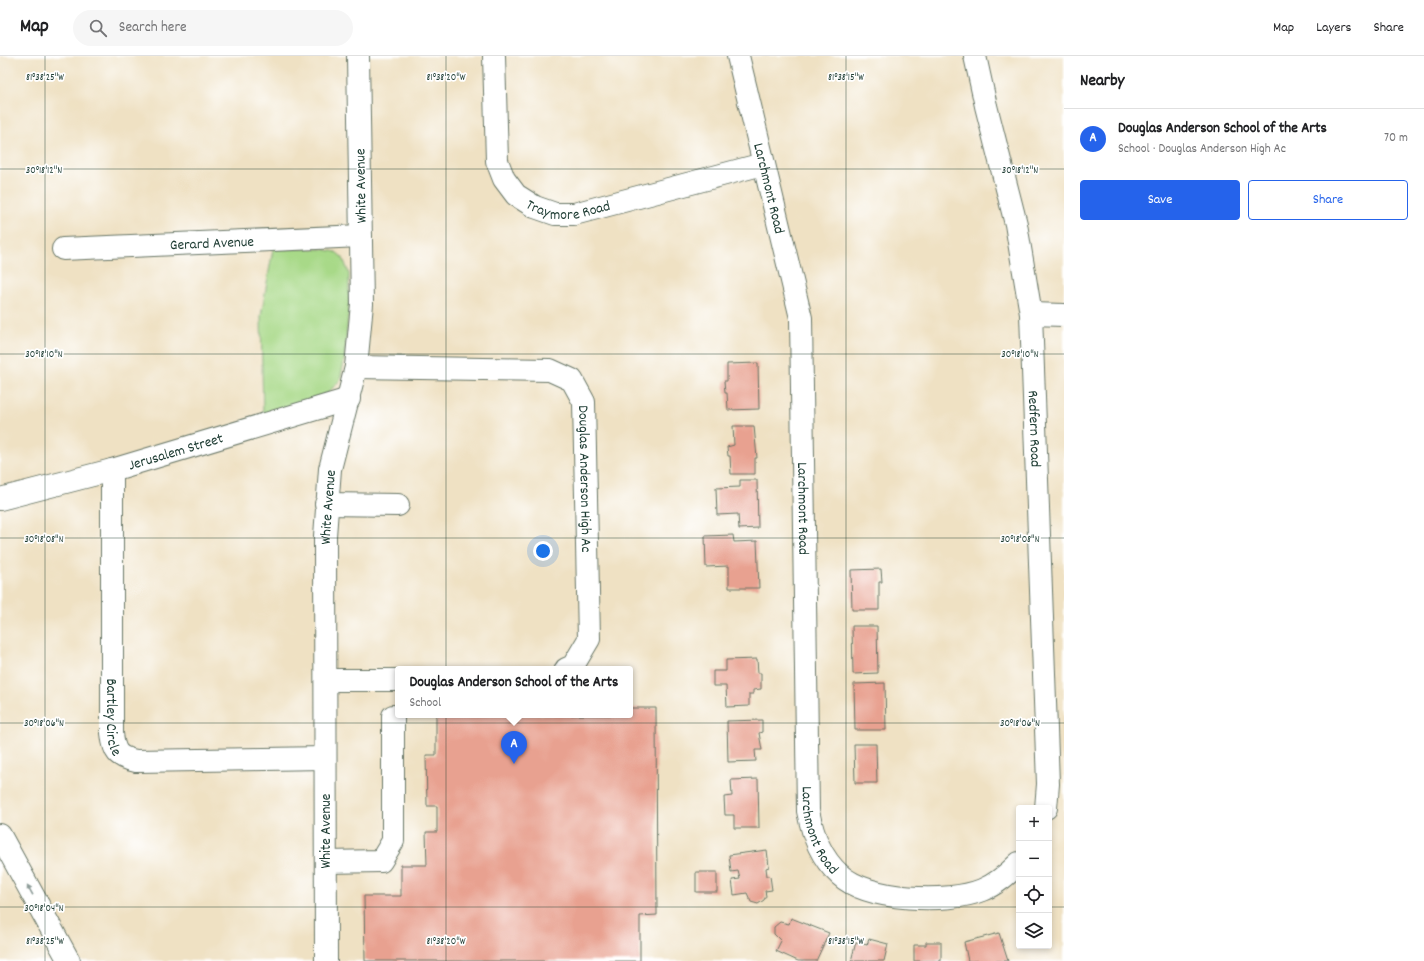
<!DOCTYPE html>
<html lang="en">
<head>
<meta charset="utf-8">
<style>
  body { margin:0; font-family:Dekko,sans-serif; background:#f6f6f6; color:#202124 }
  .controls { position:absolute; right:12px; bottom:12px; display:grid; overflow:hidden; border-radius:4px; box-shadow:0 2px 6px #0003 }
  .controls button { width:36px; height:36px; display:grid; place-items:center; padding:0; border:0; border-bottom:1px solid #e0e0e0; background:#fff; color:#202124; font:20px sans-serif }
  .you { position:absolute; left:543px; top:495px; width:14px; height:14px; margin:-10px; border:3px solid #fff; border-radius:50%; background:#1a73e8; box-shadow:0 0 0 6px #1a73e833 }
  .badge { display:grid; place-items:center; width:26px; height:26px; border-radius:50%; background:#2563eb; color:#fff; font-size:13px; font-weight:700 }
  .pin { position:absolute; translate:-50% -33px; filter:drop-shadow(0 1px 2px #0008) }
  .pin::after { content:''; position:absolute; top:21px; width:14px; height:12px; background:inherit; clip-path:polygon(0 0,100% 0,50% 100%) }
  .popup { position:absolute; left:395px; top:610px; width:238px; height:52px; box-sizing:border-box; display:grid; place-content:center; border-radius:4px; background:#fff; filter:drop-shadow(0 1px 3px #0005); font-size:13px; white-space:nowrap; color:#757577 }
  .popup b { font-size:15px; color:#202124 }
  .popup::after { content:''; position:absolute; left:50%; top:100%; margin-left:-8px; border:8px solid transparent; border-top-color:#fff }
  .list { margin:0; padding:0; list-style:none }
  h2 { display:flex; justify-content:space-between; align-items:center; height:52px; margin:0; padding:0 16px; font-size:17px }
  h2 small { font-size:13px; font-weight:400; color:#757577 }
  .list li { display:grid; grid-template-columns:26px 1fr auto; gap:12px; align-items:center; box-sizing:border-box; height:60px; padding:0 16px; border-top:1px solid #e0e0e0 }
  .list b { display:block; font-size:15px; white-space:nowrap }
  .list p { margin:0; font-size:13px; white-space:nowrap; color:#757577 }
  .list em { font-size:13px; font-style:normal; color:#757577 }
  .actions { display:flex; gap:8px; padding:12px 16px }
  .actions a { flex:1; padding:9px 0; border:1px solid #2563eb; border-radius:4px; text-align:center; font-size:14px; color:#2563eb }
  .actions .main { background:#2563eb; color:#fff }
  .icon { flex:none; width:22px; height:22px; fill:none; stroke:currentColor; stroke-width:2; stroke-linecap:round; stroke-linejoin:round }
  .map { position:relative; flex:none; width:1064px; height:905px; overflow:hidden }
  header { display:flex; align-items:center; gap:24px; box-sizing:border-box; height:56px; padding:0 20px; background:#fff; border-bottom:1px solid #e0e0e0 }
  header strong { font-size:19px }
  nav { display:flex; gap:22px; margin-inline-start:auto; font-size:14px }
  .search { width:280px; height:36px; background:#f6f6f6; display:flex; align-items:center; gap:10px; box-sizing:border-box; padding:0 14px; border-radius:22px; color:#757577; font-size:15px }
  main { display:flex }
  aside { flex:1; background:#fff }
  .map>svg:first-child { display:block }
  .green { fill:#a8d988; stroke:#648b5e }
  .building { fill:#e8a190 }
  .lines { fill:none; stroke-linecap:round; stroke-linejoin:round }
  .minor-casing { stroke:#687666; stroke-width:24 }
  .highway-casing { stroke:#687666; stroke-width:24 }
  .minor { stroke:#fff; stroke-width:22 }
  .highway { stroke:#fff; stroke-width:22 }
  .oneway { fill:#8f9e9a }
  .ticks { fill:none; stroke:#1f3d34; stroke-width:1; stroke-opacity:0.45 }
  .labels { text-anchor:middle; stroke-width:3.5; stroke-linejoin:round; paint-order:stroke }
  .street-label { font-size:15px; fill:#1f3d34; stroke:#fff }
  .ticks-label { font-size:10px; text-anchor:middle; fill:#1f3d34; stroke:#fff; stroke-width:3.5; stroke-linejoin:round; paint-order:stroke }
</style>
</head>
<body>
<header>
<strong>Map</strong>
<div class="search"><svg class="icon" aria-label="search" viewBox="0 0 24 24"><circle cx="10" cy="10" r="6"/><path d="M15 15l6 6"/></svg>Search here</div>
<nav><a>Map</a><a>Layers</a><a>Share</a></nav>
</header>
<main>
<div class="map">
<svg width="1064" height="905" viewBox="0 0 1064 905">
  <rect width="100%" height="100%" fill="#fff"/>
  <filter id="ink" filterUnits="userSpaceOnUse"><feTurbulence type="fractalNoise" baseFrequency=".025" numOctaves="2"/><feDisplacementMap in="SourceGraphic" scale="8" xChannelSelector="R" yChannelSelector="G"/><feConvolveMatrix kernelMatrix="1 2 1 2 8 2 1 2 1" color-interpolation-filters="sRGB"/></filter>
  <filter id="wash" filterUnits="userSpaceOnUse"><feTurbulence type="fractalNoise" baseFrequency=".012" numOctaves="4" result="noise"/><feDisplacementMap in="SourceGraphic" scale="16" xChannelSelector="R" yChannelSelector="G"/><feGaussianBlur stdDeviation="0.9" result="paint"/><feColorMatrix in="noise" values="0 0 0 0 0 0 0 0 0 0 0 0 0 0 0 0 0 1.4 0 .05"/><feComposite in="paint" operator="in"/></filter>
  <g filter="url(#wash)">
    <rect width="100%" height="100%" fill="#efe1c3"/>
    <path class="green" d="M273,193H322L336,196L343,202L349,218V250L344,306L340,324L328,337L263,359L261,260Z"/>
    <g id="blocks">
      <g class="building">
        <path d="M758,307L759,353L728,354L727,337H725L724,325H727V308Z"/>
        <path d="M733,370H754L757,402H755V418H731L730,400H728L727,391L734,389Z"/>
        <path d="M740,424H757L758,472L739,473L738,458L717,459L716,432L740,431Z"/>
        <path d="M733,479L734,486L757,485L759,532H729V510L706,511L705,480Z"/>
        <path d="M881,513L882,526H879V554H852L851,514Z"/>
        <path d="M852,570H877L878,617L853,618Z"/>
        <path d="M757,603L758,617H761V633L753,634V638H749V650L727,651L726,630H713V615H726V604Z"/>
        <path d="M885,627L886,674H855L854,628Z"/>
        <path d="M630,652H656L657,859L640,860V905H365L364,840H401V809H427L426,776H437V750H427L426,699H436V659H630Z"/>
        <path d="M762,664V676L759,677L762,694H755L756,705L728,706L727,665Z"/>
        <path d="M854,688H876L877,727H855Z"/>
        <path d="M758,723L759,772H734V759H725L724,741L732,740L731,724Z"/>
        <path d="M767,794L769,811L766,812L767,820H770L772,834L765,835L766,840L764,844L758,848L751,846L747,837L734,839L732,824L740,823L738,815L731,816L729,799Z"/>
        <rect x="696" y="816" width="21" height="20"/>
        <path d="M791,862L829,877L816,905H798L776,895L781,885L774,878V871L780,866L789,868Z"/>
        <path d="M999,877L1008,905H968L964,886Z"/>
        <path d="M869,883L888,888L884,905H851L856,886L867,889Z"/>
        <path d="M926,886H941V905H914V889H926Z"/>
      </g>
    </g>
  </g>
  <g filter="url(#ink)">
    <use href="#blocks" fill-opacity="0" stroke="#687666" stroke-width="1"/>
    <g class="lines">
      <defs>
        <g id="minor">
          <path id="s1" d="M494,0L497,105L504,123L516,139L535,151L555,158H574L763,108"/>
          <path id="s2" d="M738,0L801,262L808,755C813,780 821,802 840,819C868,845 948,848 982,834C997,828 1008,818 1019,807"/>
          <path id="s3" d="M975,0L986,50L1016,168L1031,258L1048,728L1046,752"/>
          <path id="s4" d="M63,193L361,180"/>
          <path d="M1031,258L1064,259"/>
          <path id="s5" d="M356,311L550,314L572,324L584,346L589,583L573,610L566,613"/>
          <path id="s6" d="M112,414V677C114,696 117,701 136,705L325,702"/>
          <path id="s7" d="M0,443L112,414L349,343"/>
          <path d="M326,448L398,449"/>
          <path d="M326,624H398"/>
          <path d="M326,806L381,805L393,785V660"/>
          <path id="s8" d="M326,905L325,480L330,413L356,311L362,248L358,0"/>
        </g>
        <path id="highway" d="M0,779L69,905"/>
      </defs>
      <use href="#minor" class="minor-casing"/>
      <use href="#highway" class="highway-casing"/>
      <use href="#minor" class="minor"/>
      <use href="#highway" class="highway"/>
    </g>
    <defs><path id="oneway-solid" d="M-6-.8H1V-3.2L6.5 0L1 3.2V.8H-6Z"/></defs>
    <use class="oneway" href="#oneway-solid" transform="translate(30 834) rotate(-119)"/>
  </g>
  <path class="ticks" d="M45,0V905M446,0V905M846,0V905M0,113H1064M0,298H1064M0,482H1064M0,667H1064M0,851H1019M1049,851H1064"/>
  <g class="labels">
    <g class="street-label">
      <text transform="translate(360 130) rotate(-91)" y="5">White Avenue</text>
      <text dy="5" stroke="none"><textPath href="#s2" startOffset="136">Larchmont Road</textPath></text>
      <text dy="5" stroke="none"><textPath href="#s1" startOffset="201">Traymore Road</textPath></text>
      <text dy="5" stroke="none"><textPath href="#s4" startOffset="149">Gerard Avenue</textPath></text>
      <text dy="5" stroke="none"><textPath href="#s3" startOffset="379">Redfern Road</textPath></text>
      <text dy="5" stroke="none"><textPath href="#s7" startOffset="182">Jerusalem Street</textPath></text>
      <text dy="5" stroke="none"><textPath href="#s5" startOffset="320">Douglas Anderson High Ac</textPath></text>
      <text dy="5" stroke="none"><textPath href="#s8" startOffset="454">White Avenue</textPath></text>
      <text dy="5" stroke="none"><textPath href="#s2" startOffset="460">Larchmont Road</textPath></text>
      <text dy="5" stroke="none"><textPath href="#s6" startOffset="247">Bartley Circle</textPath></text>
      <text dy="5" stroke="none"><textPath href="#s2" startOffset="784">Larchmont Road</textPath></text>
      <text transform="translate(325 775) rotate(-90)" y="5">White Avenue</text>
    </g>
  </g>
  <g class="ticks-label">
    <text x="45" y="24">81°38'25"W</text>
    <text x="446" y="24">81°38'20"W</text>
    <text x="846" y="24">81°38'15"W</text>
    <text x="44" y="117">30°18'12"N</text>
    <text x="1020" y="117">30°18'12"N</text>
    <text x="44" y="301">30°18'10"N</text>
    <text x="1020" y="301">30°18'10"N</text>
    <text x="44" y="486">30°18'08"N</text>
    <text x="1020" y="486">30°18'08"N</text>
    <text x="44" y="670">30°18'06"N</text>
    <text x="1020" y="670">30°18'06"N</text>
    <text x="44" y="855">30°18'04"N</text>
    <text x="45" y="888">81°38'25"W</text>
    <text x="446" y="888">81°38'20"W</text>
    <text x="846" y="888">81°38'15"W</text>
  </g>
</svg>
<div class="controls">
<button>+</button>
<button>−</button>
<button><svg class="icon" aria-label="locate" viewBox="0 0 24 24"><circle cx="12" cy="12" r="6"/><path d="M12 2v4M12 18v4M2 12h4M18 12h4"/></svg></button>
<button><svg class="icon" aria-label="layers" viewBox="0 0 24 24"><path d="M12 4l9 5-9 5-9-5zM3 14l9 5 9-5"/></svg></button>
</div>
<div class="you"></div>
<div class="pin badge" style="left:514px;top:708px">A</div>
<div class="popup"><b>Douglas Anderson School of the Arts</b>School</div>
</div>
<aside>
<h2>Nearby<small></small></h2>
<ul class="list">
<li><span class="badge">A</span><div><b>Douglas Anderson School of the Arts</b><p>School · Douglas Anderson High Ac</p></div><em>70 m</em></li>
</ul>
<div class="actions"><a class="main">Save</a><a>Share</a></div>
</aside>
</main>
</body>
</html>
